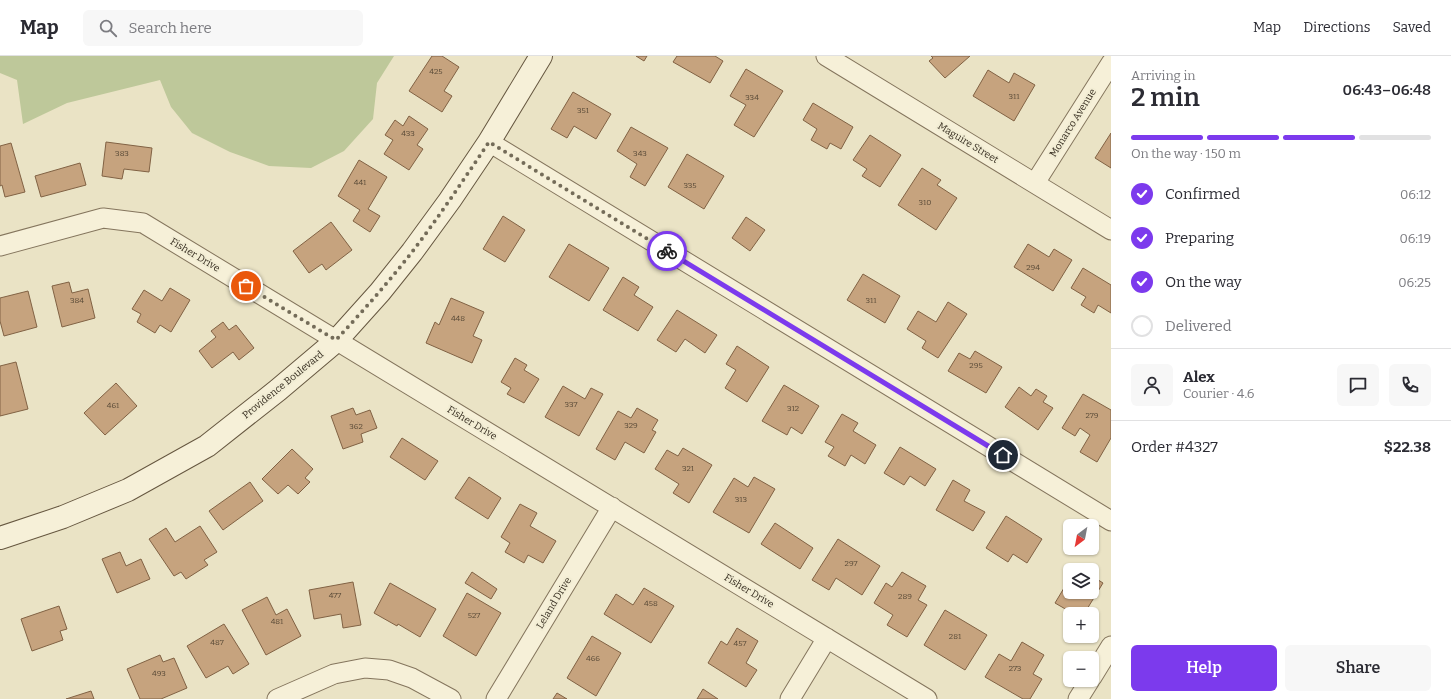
<!DOCTYPE html>
<html lang="en">
<head>
<meta charset="utf-8">
<style>
  :root { --surface:#fff; --page:#f7f7f7; --text:#2b2b33; --muted:#7c7c81; --line:#e1e1e2; --accent:#7c3aed }
  body { margin:0; font-family:Bitter,serif; background:var(--page); color:var(--text); height:100vh; display:flex; flex-direction:column; font-size:15px; white-space:nowrap }
  * { box-sizing:border-box; margin:0 }
  p { font-size:13px; color:var(--muted) }
  .icon { flex:none; width:22px; height:22px; fill:none; stroke:currentColor; stroke-width:2; stroke-linecap:round; stroke-linejoin:round }
  .map { position:relative; flex:1; overflow:hidden }
  .drawer { display:flex; flex-direction:column; background:var(--surface); width:340px }
  .drawer>* { flex:none }
  .needle { width:26px; rotate:212deg }
  .tools { position:absolute; left:1063px; top:463px; display:grid; gap:8px }
  .tools a { display:grid; place-items:center; width:36px; height:36px; border-radius:6px; background:var(--surface); box-shadow:0 1px 3px #0004; font-size:20px }
  .pin { position:absolute; display:grid; place-items:center; width:34px; height:34px; color:#fff; margin:-17px; border:2px solid #fff; border-radius:50%; box-shadow:0 1px 4px #0007 }
  .courier { position:absolute; display:grid; place-items:center; width:40px; height:40px; margin:-20px; border:3px solid #7c3aed; border-radius:50%; background:#fff; color:#222; box-shadow:0 1px 5px #0007 }
  .overview em { font-style:normal; font-weight:600 }
  .overview div { display:flex; flex-direction:column-reverse }
  .overview { display:flex; align-items:center; justify-content:space-between; height:68px; padding:0 20px }
  h1 { font-size:26px; font-weight:600; line-height:30px }
  .bar { display:grid; grid-template-columns:repeat(4,1fr); gap:6px 4px; align-content:center; height:48px; padding:0 20px }
  .bar i { height:5px; border-radius:3px; background:var(--line) }
  .bar .on { background:var(--accent) }
  .bar p { grid-column:span 4 }
  .line { display:flex; align-items:center; gap:10px; padding:0 20px; border-top:1px solid var(--line) }
  .line div { flex:1 }
  .round { display:grid; place-items:center; flex:none; width:42px; height:42px; border-radius:6px; background:var(--page) }
  ol { padding:0 20px; list-style:none }
  li { display:flex; align-items:center; gap:12px; height:44px }
  li p { margin-inline-start:auto }
  li .icon { padding:4px; border-radius:50%; background:var(--accent); color:#fff; stroke-width:4 }
  li:last-child { color:var(--muted) }
  li i { width:22px; height:22px; border:2px solid var(--line); border-radius:50% }
  .primary-button { display:flex; gap:8px; margin-top:auto; padding:8px 20px }
  .primary-button a { flex:1; height:46px; border-radius:6px; background:var(--accent); color:#fff; font-size:16px; font-weight:600; line-height:46px; text-align:center }
  .primary-button a+a { background:var(--page); color:var(--text) }
  header { display:flex; align-items:center; gap:24px; box-sizing:border-box; height:56px; padding:0 20px; background:var(--surface); border-bottom:1px solid var(--line) }
  header strong { font-size:19px }
  nav { display:flex; gap:22px; margin-inline-start:auto; font-size:14px }
  .search { width:280px; height:36px; background:var(--page); display:flex; align-items:center; gap:10px; box-sizing:border-box; padding:0 14px; border-radius:6px; color:var(--muted); font-size:15px }
  main { display:flex; flex:1; min-height:0 }
  .map>svg:first-child { display:block }
  .green { fill:#bec89a }
  .building { fill:#c6a37e; stroke:#816244 }
  .lines { fill:none; stroke-linecap:round; stroke-linejoin:round }
  .street-casing { stroke:#84755d; stroke-width:21 }
  .secondary-casing { stroke:#665740; stroke-width:24 }
  .street { stroke:#f6f0d8; stroke-width:19 }
  .secondary { stroke:#f6f0d8; stroke-width:22 }
  .done { stroke:#746c59; stroke-width:4; stroke-dasharray:0 7.2 }
  .route { stroke:#7c3aed; stroke-width:5 }
  .labels { text-anchor:middle; dominant-baseline:central; stroke-width:4; stroke-linejoin:round; paint-order:stroke }
  .number-label { font-size:8px; fill:#594a37 }
  .street-label { font-size:10px; fill:#352c1f; stroke:#f2edd4 }
</style>
</head>
<body>
<header>
<strong>Map</strong>
<div class="search"><svg class="icon" aria-label="search" viewBox="0 0 24 24"><circle cx="10" cy="10" r="6"/><path d="M15 15l6 6"/></svg>Search here</div>
<nav><a>Map</a><a>Directions</a><a>Saved</a></nav>
</header>
<main>
<div class="map">
<svg width="1111" height="643" viewBox="0 0 1111 643">
  <rect width="100%" height="100%" fill="#eae3c5"/>
  <!-- green -->
  <path class="green" d="M 0,0 L 394,0 L 377,27 L 373,63 L 344,95 L 311,112 L 269,110 L 230,96 L 192,77 L 171,51 L 160,24 L 67,47 L 23,68 L 17,24 L 0,17 Z"/>
  <!-- building -->
  <path class="building" d="M 432,0 L 442,0 L 459,11 L 444,35 L 452,40 L 442,56 L 409,35 Z
    M 636,0 L 647,0 L 644,5 Z
    M 677,0 L 715,0 L 723,5 L 710,27 L 673,6 Z
    M 931,0 L 970,0 L 945,22 L 929,5 L 933,2 Z
    M 746,13 L 783,35 L 754,81 L 734,69 L 746,49 L 730,40 Z
    M 988,14 L 1009,27 L 1014,17 L 1035,29 L 1014,65 L 973,40 Z
    M 573,36 L 611,58 L 596,83 L 574,70 L 567,82 L 551,73 Z
    M 813,47 L 853,71 L 841,93 L 830,87 L 827,93 L 811,84 L 817,73 L 803,64 Z
    M 409,60 L 428,73 L 417,89 L 423,93 L 409,114 L 384,98 L 393,84 L 385,79 L 395,64 L 403,70 Z
    M 631,71 L 668,92 L 645,130 L 630,121 L 637,108 L 617,95 Z
    M 1111,77 L 1111,112 L 1095,102 Z
    M 870,79 L 901,99 L 880,131 L 862,120 L 867,113 L 853,104 Z
    M 106,86 L 152,92 L 149,116 L 124,113 L 122,123 L 102,120 Z
    M 11,87 L 25,136 L 5,141 L 2,129 L 0,130 L 0,90 Z
    M 687,98 L 724,120 L 704,153 L 668,131 Z
    M 359,104 L 387,121 L 368,153 L 380,160 L 370,176 L 353,165 L 360,154 L 338,140 Z
    M 80,107 L 86,129 L 41,141 L 35,120 Z
    M 922,112 L 941,124 L 937,129 L 957,142 L 936,174 L 898,149 Z
    M 503,160 L 525,174 L 505,206 L 483,193 Z
    M 746,161 L 765,174 L 750,195 L 732,182 Z
    M 331,166 L 352,194 L 326,214 L 322,208 L 309,217 L 293,195 Z
    M 569,188 L 609,212 L 589,245 L 549,221 Z
    M 1028,188 L 1049,201 L 1054,193 L 1072,204 L 1053,235 L 1014,211 Z
    M 1083,212 L 1111,229 L 1111,257 L 1098,249 L 1094,257 L 1081,249 L 1086,241 L 1071,232 Z
    M 863,218 L 900,240 L 885,267 L 847,244 Z
    M 623,221 L 639,231 L 634,239 L 653,251 L 638,275 L 603,254 Z
    M 69,226 L 72,237 L 88,233 L 95,262 L 62,271 L 52,230 Z
    M 170,232 L 190,244 L 171,276 L 160,269 L 155,277 L 137,266 L 141,258 L 132,253 L 144,234 L 162,245 Z
    M 28,235 L 37,271 L 4,280 L 0,265 L 0,242 Z
    M 451,242 L 484,256 L 473,280 L 482,284 L 472,307 L 426,287 L 435,266 L 439,269 Z
    M 948,246 L 967,258 L 938,302 L 922,292 L 926,285 L 907,273 L 918,255 L 936,266 Z
    M 677,254 L 717,279 L 705,297 L 685,283 L 676,296 L 657,284 Z
    M 223,266 L 229,274 L 236,269 L 254,292 L 239,304 L 233,296 L 212,312 L 199,295 L 216,281 L 211,275 Z
    M 737,290 L 769,311 L 747,346 L 725,332 L 736,314 L 726,308 Z
    M 975,295 L 1002,311 L 986,337 L 948,315 L 959,297 L 970,303 Z
    M 515,302 L 527,309 L 524,314 L 539,323 L 524,347 L 507,338 L 511,332 L 501,326 Z
    M 16,306 L 28,353 L 0,360 L 0,310 Z
    M 116,327 L 137,350 L 105,379 L 84,357 Z
    M 784,329 L 819,350 L 802,378 L 791,371 L 787,379 L 762,365 Z
    M 563,330 L 585,343 L 591,332 L 603,338 L 579,380 L 545,361 Z
    M 1019,331 L 1031,340 L 1036,333 L 1047,340 L 1043,346 L 1053,352 L 1038,374 L 1005,351 Z
    M 1083,338 L 1111,354 L 1111,382 L 1097,406 L 1080,396 L 1090,379 L 1080,372 L 1075,380 L 1062,372 Z
    M 353,352 L 356,359 L 370,354 L 377,372 L 361,378 L 363,386 L 343,393 L 331,360 Z
    M 637,352 L 658,364 L 652,374 L 656,376 L 644,397 L 625,386 L 615,404 L 596,393 L 618,355 L 631,362 Z
    M 842,358 L 858,367 L 853,375 L 876,389 L 865,408 L 851,399 L 845,410 L 828,400 L 834,391 L 825,386 Z
    M 402,382 L 438,405 L 425,424 L 390,401 Z
    M 900,391 L 936,413 L 925,430 L 910,420 L 904,429 L 884,417 Z
    M 683,392 L 712,409 L 689,447 L 673,437 L 679,428 L 655,413 L 667,394 L 678,400 Z
    M 292,393 L 313,413 L 305,422 L 310,426 L 298,438 L 288,429 L 278,438 L 262,423 Z
    M 469,421 L 501,442 L 488,463 L 455,442 Z
    M 754,421 L 775,433 L 749,477 L 713,456 L 734,422 L 748,431 Z
    M 953,424 L 970,434 L 964,445 L 985,456 L 973,475 L 936,454 Z
    M 250,426 L 263,445 L 223,474 L 209,455 Z
    M 520,448 L 537,457 L 530,470 L 556,485 L 543,507 L 528,499 L 524,507 L 505,496 L 510,487 L 501,481 Z
    M 1006,460 L 1042,483 L 1027,507 L 1013,498 L 1008,506 L 986,492 Z
    M 775,467 L 813,492 L 800,513 L 761,488 Z
    M 200,470 L 217,496 L 204,504 L 208,509 L 186,523 L 181,516 L 174,520 L 149,483 L 166,472 L 175,486 Z
    M 838,483 L 880,510 L 862,539 L 836,522 L 829,534 L 812,524 Z
    M 120,496 L 126,510 L 141,503 L 150,523 L 117,537 L 102,503 Z
    M 472,516 L 497,533 L 491,543 L 465,527 Z
    M 902,516 L 926,530 L 918,544 L 927,549 L 907,581 L 887,569 L 893,559 L 874,547 L 886,527 L 892,531 Z
    M 1092,520 L 1103,527 L 1084,558 L 1074,558 L 1055,547 L 1064,532 L 1070,536 L 1092,536 Z
    M 353,526 L 361,569 L 343,572 L 341,558 L 314,563 L 309,534 Z
    M 390,527 L 436,553 L 420,581 L 398,568 L 397,570 L 374,557 Z
    M 644,532 L 674,550 L 651,587 L 604,558 L 616,538 L 633,549 Z
    M 467,537 L 501,557 L 476,600 L 443,580 Z
    M 267,541 L 276,559 L 287,553 L 301,580 L 266,599 L 242,554 Z
    M 59,550 L 67,573 L 60,575 L 63,584 L 32,595 L 21,563 Z
    M 945,554 L 987,579 L 965,614 L 924,589 Z
    M 224,568 L 249,608 L 233,618 L 228,610 L 206,622 L 187,590 Z
    M 737,572 L 758,585 L 746,607 L 757,614 L 746,631 L 708,607 L 721,585 L 727,589 Z
    M 592,580 L 621,597 L 596,640 L 567,622 Z
    M 1022,586 L 1044,599 L 1033,618 L 1042,623 L 1030,643 L 1023,643 L 985,621 L 999,598 L 1011,605 Z
    M 160,599 L 163,606 L 174,602 L 187,632 L 161,643 L 140,643 L 127,613 Z
    M 703,633 L 718,643 L 697,643 Z
    M 91,635 L 94,643 L 66,643 Z
    M 557,637 L 567,643 L 553,643 Z"/>
  <g class="lines">
    <defs>
      <path id="street" d="M 826,0 L 1111,174
        M 489,86 L 1111,465
        M 1035,127 L 1111,7
        M 0,190 L 103,162 L 143,167 L 927,643
        M 1092,621 L 1111,590
        M 277,643 L 334,618 L 365,612 L 389,614 L 412,622 L 451,643
        M 496,643 L 612,451
        M 790,643 L 827,582
        M 1078,643 L 1090,624"/>
      <path id="secondary" d="M 0,482 L 63,461 L 128,434 L 207,390 L 278,334 L 336,285 L 380,236 L 412,196 L 450,144 L 489,86 L 541,0"/>
    </defs>
    <!-- street casing -->
    <use href="#street" class="street-casing"/>
    <!-- secondary casing -->
    <use href="#secondary" class="secondary-casing"/>
    <!-- street -->
    <use href="#street" class="street"/>
    <!-- secondary -->
    <use href="#secondary" class="secondary"/>
  </g>
  <g class="lines">
    <!-- done -->
    <path class="done" d="M 246,230 L 336,284 C 362,256 388,227 412,196 C 439,161 464,123 489,86 L 667,195"/>
    <!-- route -->
    <path class="route" d="M 667,195 L 1003,399"/>
  </g>
  <g class="labels">
    <!-- number labels -->
    <g class="number-label">
      <text x="436" y="15">425</text>
      <text x="1014" y="40">311</text>
      <text x="752" y="41">334</text>
      <text x="583" y="54">351</text>
      <text x="408" y="77">433</text>
      <text x="122" y="97">383</text>
      <text x="640" y="97">343</text>
      <text x="360" y="126">441</text>
      <text x="690" y="129">335</text>
      <text x="925" y="146">310</text>
      <text x="1033" y="211">294</text>
      <text x="77" y="244">384</text>
      <text x="871" y="244">311</text>
      <text x="458" y="262">448</text>
      <text x="976" y="309">295</text>
      <text x="571" y="348">337</text>
      <text x="113" y="349">461</text>
      <text x="793" y="352">312</text>
      <text x="1092" y="359">279</text>
      <text x="631" y="369">329</text>
      <text x="356" y="370">362</text>
      <text x="688" y="412">321</text>
      <text x="741" y="443">313</text>
      <text x="851" y="507">297</text>
      <text x="335" y="539">477</text>
      <text x="905" y="540">289</text>
      <text x="651" y="547">458</text>
      <text x="474" y="559">527</text>
      <text x="277" y="565">481</text>
      <text x="955" y="580">281</text>
      <text x="217" y="586">487</text>
      <text x="740" y="587">457</text>
      <text x="593" y="602">466</text>
      <text x="1015" y="612">273</text>
      <text x="159" y="617">493</text>
    </g>
    <!-- street labels -->
    <g class="street-label">
      <text transform="translate(1073 67) rotate(-58)">Monarco Avenue</text>
      <text transform="translate(968 87) rotate(31)">Maguire Street</text>
      <text transform="translate(195 199) rotate(31)">Fisher Drive</text>
      <text transform="translate(283 329) rotate(-39)">Providence Boulevard</text>
      <text transform="translate(472 367) rotate(31)">Fisher Drive</text>
      <text transform="translate(749 535) rotate(31)">Fisher Drive</text>
      <text transform="translate(554 547) rotate(-59)">Leland Drive</text>
    </g>
  </g>
</svg>
<div class="tools">
<a><svg class="needle" viewBox="-14 -14 28 28"><path d="M0-13l5 13h-10z" fill="#e53935"/><path d="M0 13l5-13h-10z" fill="#7c7c81"/></svg></a>
<a><svg class="icon" aria-label="layers" viewBox="0 0 24 24"><path d="M12 4l9 5-9 5-9-5zM3 14l9 5 9-5"/></svg></a>
<a>+</a>
<a>−</a>
</div>
<div class="pin" style="left:246px;top:230px;background:#ea580c"><svg class="icon" aria-label="bag" viewBox="0 0 24 24"><path d="M5 8h14l-1 12H6zM9 8a3 3 0 0 1 6 0"/></svg></div>
<div class="pin" style="left:1003px;top:399px;background:#1f2937"><svg class="icon" aria-label="home" viewBox="0 0 24 24"><path d="M3 11l9-7 9 7M6 9v11h12V9"/></svg></div>
<div class="courier" style="left:667px;top:195px"><svg class="icon" aria-label="bike" viewBox="0 0 24 24"><circle cx="6" cy="16" r="4"/><circle cx="18" cy="16" r="4"/><path d="M6 16l4-8h5l3 8M10 8l3 8H6M13 5h3"/></svg></div>
</div>
<section class="drawer">
<div class="overview"><div><h1>2 min</h1><p>Arriving in</p></div><em>06:43–06:48</em></div>
<div class="bar"><i class="on"></i><i class="on"></i><i class="on"></i><i></i><p>On the way · 150 m</p></div>
<ol>
<li><svg class="icon" aria-label="check" viewBox="0 0 24 24"><path d="M5 12l5 5 9-10"/></svg>Confirmed<p>06:12</p></li>
<li><svg class="icon" aria-label="check" viewBox="0 0 24 24"><path d="M5 12l5 5 9-10"/></svg>Preparing<p>06:19</p></li>
<li><svg class="icon" aria-label="check" viewBox="0 0 24 24"><path d="M5 12l5 5 9-10"/></svg>On the way<p>06:25</p></li>
<li><i></i>Delivered</li>
</ol>
<div class="line" style="height:72px"><a class="round"><svg class="icon" aria-label="person" viewBox="0 0 24 24"><circle cx="12" cy="8" r="4"/><path d="M4 21q1-7 8-7t8 7"/></svg></a><div><b>Alex</b><p>Courier · 4.6</p></div><a class="round"><svg class="icon" aria-label="chat" viewBox="0 0 24 24"><path d="M4 5h16v11H9l-5 4z"/></svg></a><a class="round"><svg class="icon" aria-label="phone" viewBox="0 0 24 24"><path d="M5 4h4l2 5-3 2q2 4 5 5l2-3 5 2v4C11 20 4 13 5 4z"/></svg></a></div>
<div class="line" style="height:52px"><div>Order #4327</div><b>$22.38</b></div>
<div class="primary-button"><a>Help</a><a>Share</a></div>
</section>
</main>
</body>
</html>
